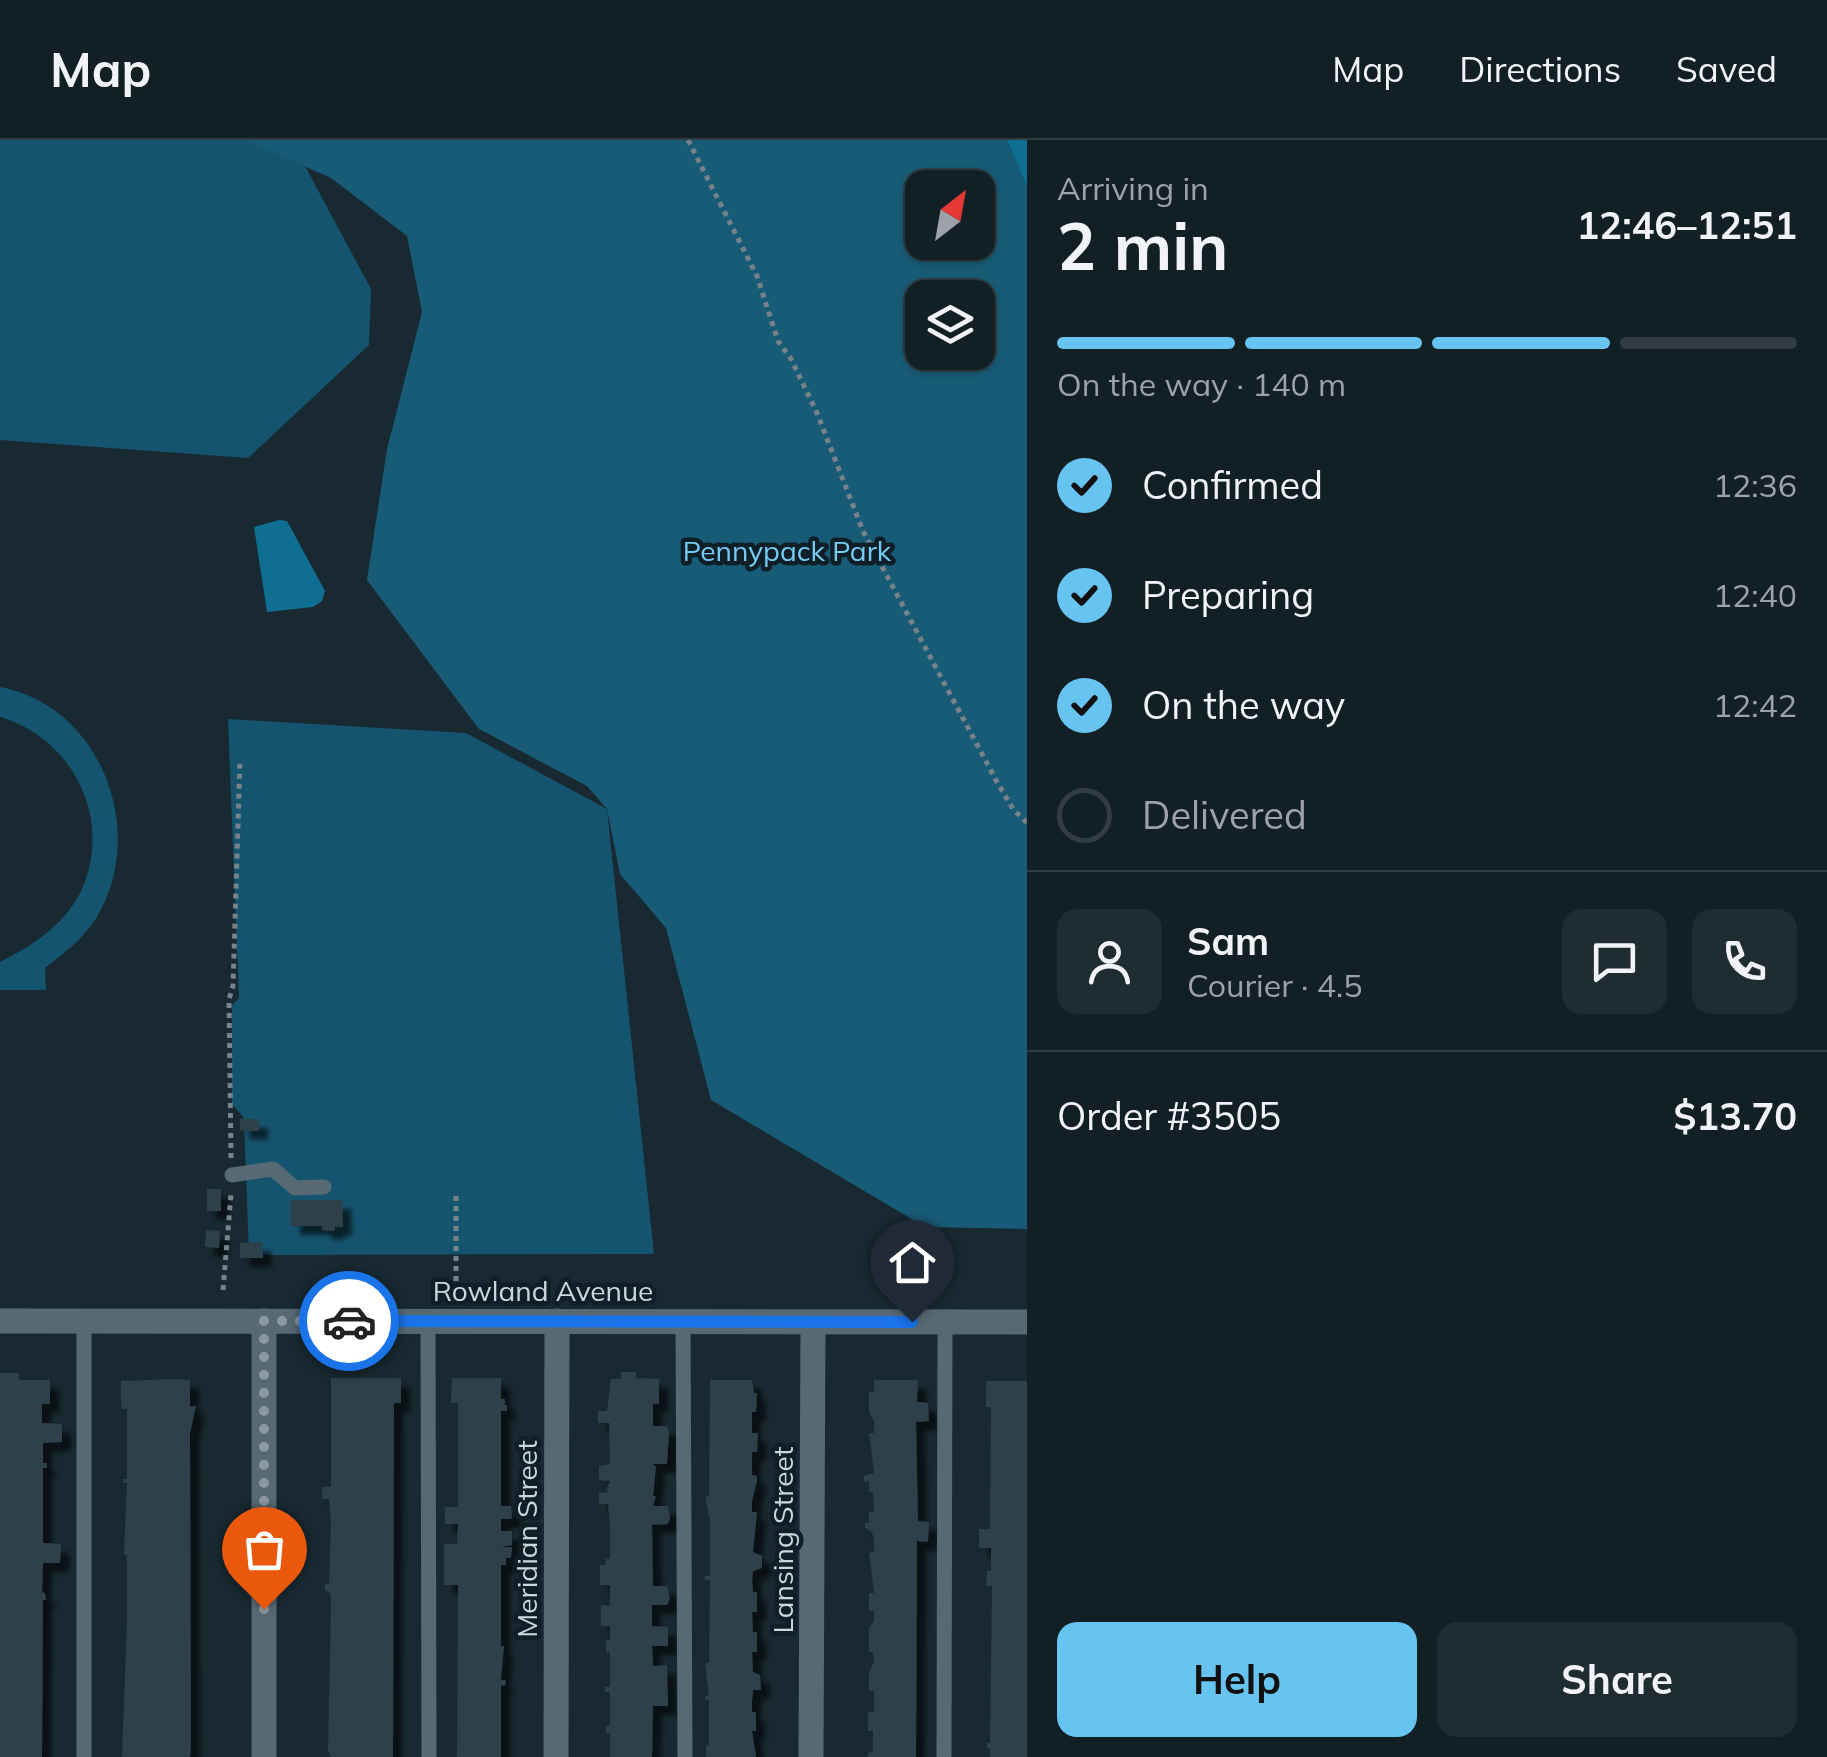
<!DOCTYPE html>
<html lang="en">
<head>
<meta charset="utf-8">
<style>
  :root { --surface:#121f25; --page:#1f2c32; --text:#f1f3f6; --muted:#9ca2a7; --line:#313d42; --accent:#67c4f0 }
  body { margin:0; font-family:Mulish,sans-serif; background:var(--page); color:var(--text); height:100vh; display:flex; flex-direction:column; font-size:38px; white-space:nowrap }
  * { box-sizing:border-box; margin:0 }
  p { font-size:32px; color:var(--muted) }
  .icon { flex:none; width:55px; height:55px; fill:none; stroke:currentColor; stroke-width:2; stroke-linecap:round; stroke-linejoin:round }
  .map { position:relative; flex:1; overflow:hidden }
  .side { display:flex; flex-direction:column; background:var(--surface); width:800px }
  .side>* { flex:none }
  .needle { width:65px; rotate:31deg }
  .controls { position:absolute; left:905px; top:30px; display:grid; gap:20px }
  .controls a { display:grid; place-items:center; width:90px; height:90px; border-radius:20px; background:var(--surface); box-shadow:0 2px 8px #0004,0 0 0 2px var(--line); font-size:50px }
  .pin { position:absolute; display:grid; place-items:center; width:85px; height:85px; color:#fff; margin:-102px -42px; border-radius:50% 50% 50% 0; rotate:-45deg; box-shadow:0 0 10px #0007 }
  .pin .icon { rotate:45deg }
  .courier { position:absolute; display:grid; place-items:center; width:100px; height:100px; margin:-50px; border:8px solid #1a73e8; border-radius:50%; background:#fff; color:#222; box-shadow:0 2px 12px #0007 }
  .overview em { font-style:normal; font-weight:700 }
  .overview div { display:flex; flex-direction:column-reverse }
  .overview { display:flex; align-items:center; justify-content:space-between; height:170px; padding:0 30px }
  h1 { font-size:65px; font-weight:700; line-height:75px }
  .bar { display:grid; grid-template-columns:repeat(4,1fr); gap:15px 10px; align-content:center; height:120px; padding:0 30px }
  .bar i { height:12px; border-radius:8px; background:var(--line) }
  .bar .on { background:var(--accent) }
  .bar p { grid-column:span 4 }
  .line { display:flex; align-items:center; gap:25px; padding:0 30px; border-top:2px solid var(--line) }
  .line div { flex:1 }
  .round { display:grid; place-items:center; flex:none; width:105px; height:105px; border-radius:20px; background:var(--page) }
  ol { padding:0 30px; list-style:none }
  li { display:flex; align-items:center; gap:30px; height:110px }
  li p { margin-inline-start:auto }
  li .icon { padding:10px; border-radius:50%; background:var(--accent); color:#111; stroke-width:4 }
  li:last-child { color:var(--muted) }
  li i { width:55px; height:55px; border:5px solid var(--line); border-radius:50% }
  .action { display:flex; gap:20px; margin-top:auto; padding:20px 30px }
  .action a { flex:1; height:115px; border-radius:20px; background:var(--accent); color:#111; font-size:40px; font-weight:700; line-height:115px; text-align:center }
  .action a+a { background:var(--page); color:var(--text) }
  header { display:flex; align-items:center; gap:60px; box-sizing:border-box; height:140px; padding:0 50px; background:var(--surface); border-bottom:2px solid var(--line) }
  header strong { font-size:48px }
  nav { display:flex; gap:55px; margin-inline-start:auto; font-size:35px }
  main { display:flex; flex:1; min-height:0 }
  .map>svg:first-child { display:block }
  .green { fill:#15546e }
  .forest { fill:#185b76; fill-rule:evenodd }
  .water { fill:#0e6f93 }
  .building { fill:#2e4049; filter:url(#shadow) }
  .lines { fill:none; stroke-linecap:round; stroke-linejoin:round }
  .path { stroke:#76838a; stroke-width:5; stroke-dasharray:5 5; stroke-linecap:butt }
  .lane { stroke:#576a74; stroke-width:15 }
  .street { stroke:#576a74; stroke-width:25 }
  .secondary { stroke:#576a74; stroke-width:25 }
  .done { stroke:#8d99a0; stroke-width:10; stroke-dasharray:0 18 }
  .route { stroke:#1a73e8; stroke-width:12 }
  .labels { text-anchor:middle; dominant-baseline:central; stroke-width:9; stroke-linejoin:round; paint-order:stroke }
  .park-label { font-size:28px; fill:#74cbf4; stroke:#0e1f27 }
  .street-label { font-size:28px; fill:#ccd6dc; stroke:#0e1f27 }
</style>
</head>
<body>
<header>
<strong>Map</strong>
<nav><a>Map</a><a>Directions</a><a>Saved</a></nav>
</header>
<main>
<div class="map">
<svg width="1027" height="1617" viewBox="0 0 1027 1617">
  <defs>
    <filter id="shadow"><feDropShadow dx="9" dy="9" stdDeviation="2.5" flood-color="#0009"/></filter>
  </defs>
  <rect width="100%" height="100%" fill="#182931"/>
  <!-- green -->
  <path class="green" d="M 0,0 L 291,0 L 371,149 L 369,205 L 248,318 L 0,300 Z
    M 0,547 C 103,566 149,695 95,780 C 82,800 63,814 45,828 L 46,850 L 0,850 L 0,822 C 33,805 64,786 81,751 C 114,680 73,598 0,577 Z
    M 228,579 L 466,593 L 607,669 L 654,1114 L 249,1115 L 244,978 L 232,964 L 232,865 L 239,858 Z"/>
  <!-- forest -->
  <path class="forest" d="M 245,0 L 1007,0 L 1027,48 L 1027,1089 L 925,1087 L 711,960 L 666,788 L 620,734 L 607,669 L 587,646 L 479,589 L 367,440 L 387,309 L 422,172 L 407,96 L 331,38 ZM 922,48 L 978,48 L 978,102 L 922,102 ZM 922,158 L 978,158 L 978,212 L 922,212 Z"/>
  <!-- water -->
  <path class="water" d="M 1007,0 L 1027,0 L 1027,48 Z
    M 279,380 L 287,381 L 325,451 L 322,461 L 313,467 L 267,472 L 254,387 Z"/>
  <!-- building -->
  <path class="building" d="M 240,979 L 259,979 L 259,991 L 240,990 Z
    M 207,1049 L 221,1049 L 221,1071 L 207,1071 Z
    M 291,1060 L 342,1060 L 343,1087 L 335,1087 L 335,1091 L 322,1090 L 322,1086 L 291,1086 Z
    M 206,1090 L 220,1091 L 219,1108 L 205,1107 Z
    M 262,1102 L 263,1118 L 240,1118 L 240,1103 Z
    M 621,1232 L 636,1232 L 636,1238 L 659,1239 L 659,1264 L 653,1264 L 653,1286 L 667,1286 L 669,1292 L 667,1324 L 653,1324 L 656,1327 L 653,1356 L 656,1356 L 653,1366 L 668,1366 L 670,1378 L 668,1384 L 652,1385 L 653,1446 L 667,1446 L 670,1458 L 667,1465 L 652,1465 L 652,1486 L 668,1487 L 668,1506 L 652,1506 L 653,1526 L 667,1525 L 668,1566 L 653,1566 L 652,1617 L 610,1617 L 610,1593 L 606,1593 L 606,1586 L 610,1585 L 610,1552 L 605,1552 L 605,1547 L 610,1547 L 610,1512 L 606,1512 L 606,1500 L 610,1500 L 610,1486 L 601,1486 L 601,1465 L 610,1466 L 610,1445 L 600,1445 L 600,1425 L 606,1425 L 605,1418 L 610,1419 L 610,1385 L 608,1364 L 599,1364 L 599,1353 L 610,1352 L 606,1350 L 610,1341 L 599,1340 L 599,1326 L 610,1324 L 609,1283 L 598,1283 L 598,1271 L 607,1271 L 611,1239 L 621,1239 Z
    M 0,1233 L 19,1233 L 19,1240 L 50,1240 L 50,1264 L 42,1264 L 42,1283 L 62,1284 L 62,1302 L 43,1303 L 43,1323 L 47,1323 L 47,1328 L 43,1328 L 43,1403 L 60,1404 L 61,1408 L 60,1423 L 43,1423 L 42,1452 L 45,1453 L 46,1460 L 43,1460 L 42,1617 L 0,1617 Z
    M 331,1238 L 401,1238 L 401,1263 L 394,1263 L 393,1617 L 331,1617 L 328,1611 L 331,1463 L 330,1453 L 325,1450 L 325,1443 L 329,1444 L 331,1384 L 329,1359 L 322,1359 L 322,1347 L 331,1347 Z
    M 452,1238 L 501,1238 L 501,1259 L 505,1259 L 505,1264 L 501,1265 L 507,1265 L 507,1271 L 501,1271 L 501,1366 L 511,1366 L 512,1379 L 501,1379 L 501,1391 L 512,1391 L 512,1405 L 500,1407 L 512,1407 L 511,1418 L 506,1418 L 506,1425 L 501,1425 L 501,1506 L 504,1506 L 501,1540 L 506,1540 L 505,1546 L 501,1545 L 501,1617 L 457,1617 L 458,1445 L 444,1445 L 444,1404 L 457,1404 L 458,1384 L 445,1384 L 445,1367 L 458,1367 L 458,1263 L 451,1263 Z
    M 174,1239 L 190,1240 L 190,1266 L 196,1266 L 190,1293 L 191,1605 L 190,1617 L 122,1617 L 127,1481 L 127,1415 L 124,1415 L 127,1343 L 123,1343 L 123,1339 L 127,1339 L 127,1269 L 122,1269 L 121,1263 L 121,1241 Z
    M 710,1240 L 752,1240 L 754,1253 L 757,1253 L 756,1272 L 752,1272 L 752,1293 L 758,1293 L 757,1312 L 752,1312 L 752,1335 L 757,1336 L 757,1341 L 752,1361 L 752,1372 L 757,1372 L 753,1412 L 762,1416 L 762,1428 L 753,1431 L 752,1441 L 753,1452 L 757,1452 L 757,1472 L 752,1472 L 753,1492 L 757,1492 L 757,1512 L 752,1512 L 753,1532 L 760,1535 L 761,1550 L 753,1550 L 752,1561 L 752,1572 L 756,1572 L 756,1591 L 752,1591 L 756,1617 L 706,1617 L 706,1606 L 709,1606 L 709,1560 L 705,1560 L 705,1556 L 709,1555 L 705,1523 L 709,1523 L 710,1440 L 705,1440 L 705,1436 L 710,1436 L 710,1380 L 706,1361 L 706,1356 L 709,1356 Z
    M 874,1240 L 918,1240 L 917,1262 L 928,1263 L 929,1281 L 916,1282 L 918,1381 L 929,1382 L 928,1402 L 917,1401 L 916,1617 L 868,1617 L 868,1613 L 873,1612 L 873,1591 L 868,1591 L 868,1572 L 874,1572 L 874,1551 L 869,1551 L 869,1533 L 874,1522 L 873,1512 L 869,1512 L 869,1488 L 874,1481 L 874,1471 L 869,1471 L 869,1453 L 874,1453 L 869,1413 L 874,1412 L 874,1401 L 872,1392 L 865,1388 L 865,1383 L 869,1383 L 869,1372 L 874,1372 L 873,1353 L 869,1352 L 869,1341 L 864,1342 L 864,1336 L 874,1333 L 869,1293 L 874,1293 L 874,1281 L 869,1272 L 869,1252 L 874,1252 Z
    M 986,1241 L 1027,1241 L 1027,1617 L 990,1617 L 990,1608 L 987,1608 L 987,1603 L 990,1603 L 992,1446 L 986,1446 L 987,1431 L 991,1431 L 991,1408 L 979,1408 L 979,1389 L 990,1389 L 991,1267 L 986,1267 Z"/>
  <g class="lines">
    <!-- path -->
    <path class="path" d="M 688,0 L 757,136 L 778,201 L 791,219 L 817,273 L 863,391 L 997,642 L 1013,669 L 1027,683
      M 231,1018 L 229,859 L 233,846 L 240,619
      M 223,1150 L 231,1054
      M 456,1151 L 456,1051"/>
    <!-- lane -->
    <path class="lane" d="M 232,1035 L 273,1029 L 295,1048 L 324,1047
      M 683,1180 L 685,1617
      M 84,1181 L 84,1617
      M 428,1181 L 429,1617
      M 944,1617 L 945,1182"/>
    <!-- street -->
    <path class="street" d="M 264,1617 L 264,1181
      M 556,1617 L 557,1181
      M 811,1617 L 813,1183"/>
    <!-- secondary -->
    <path class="secondary" d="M 0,1181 L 1027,1182"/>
  </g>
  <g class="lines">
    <!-- done -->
    <path class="done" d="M 264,1469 L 264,1181 L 349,1181"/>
    <!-- route -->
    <path class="route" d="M 349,1181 L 912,1182"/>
  </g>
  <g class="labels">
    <!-- park labels -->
    <g class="park-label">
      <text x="787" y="410">Pennypack Park</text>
    </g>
    <!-- street labels -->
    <g class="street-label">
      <text x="543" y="1150">Rowland Avenue</text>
      <text transform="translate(526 1399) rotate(-90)">Meridian Street</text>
      <text transform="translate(782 1400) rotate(-90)">Lansing Street</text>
    </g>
  </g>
</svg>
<div class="controls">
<a><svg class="needle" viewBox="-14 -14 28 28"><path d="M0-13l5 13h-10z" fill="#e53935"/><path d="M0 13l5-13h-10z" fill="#9ca2a7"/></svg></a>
<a><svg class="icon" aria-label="layers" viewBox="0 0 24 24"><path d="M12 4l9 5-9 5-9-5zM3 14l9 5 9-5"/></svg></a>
</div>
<div class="pin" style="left:264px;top:1469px;background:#ea580c"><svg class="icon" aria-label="bag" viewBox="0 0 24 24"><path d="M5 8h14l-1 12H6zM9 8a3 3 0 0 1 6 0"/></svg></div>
<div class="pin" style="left:912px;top:1182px;background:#1f2937"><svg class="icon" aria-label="home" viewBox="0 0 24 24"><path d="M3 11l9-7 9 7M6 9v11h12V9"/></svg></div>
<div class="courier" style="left:349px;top:1181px"><svg class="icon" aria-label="car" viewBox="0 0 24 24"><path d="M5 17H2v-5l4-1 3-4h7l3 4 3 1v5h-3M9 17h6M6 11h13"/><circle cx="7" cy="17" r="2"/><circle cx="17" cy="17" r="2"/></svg></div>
</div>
<section class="side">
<div class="overview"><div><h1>2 min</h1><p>Arriving in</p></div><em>12:46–12:51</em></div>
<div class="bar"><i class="on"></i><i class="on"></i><i class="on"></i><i></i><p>On the way · 140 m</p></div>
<ol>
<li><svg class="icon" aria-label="check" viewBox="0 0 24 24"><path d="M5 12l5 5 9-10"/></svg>Confirmed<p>12:36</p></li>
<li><svg class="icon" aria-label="check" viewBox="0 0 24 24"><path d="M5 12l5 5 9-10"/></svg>Preparing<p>12:40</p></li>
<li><svg class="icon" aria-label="check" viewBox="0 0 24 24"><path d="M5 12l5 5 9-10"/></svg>On the way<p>12:42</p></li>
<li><i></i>Delivered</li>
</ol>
<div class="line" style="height:180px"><a class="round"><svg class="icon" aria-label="person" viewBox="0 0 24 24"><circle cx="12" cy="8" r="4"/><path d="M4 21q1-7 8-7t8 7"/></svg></a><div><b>Sam</b><p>Courier · 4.5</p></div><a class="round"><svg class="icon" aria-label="chat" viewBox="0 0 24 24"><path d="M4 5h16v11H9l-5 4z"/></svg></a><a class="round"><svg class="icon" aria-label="phone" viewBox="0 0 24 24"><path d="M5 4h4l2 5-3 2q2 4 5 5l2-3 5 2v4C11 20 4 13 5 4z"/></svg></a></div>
<div class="line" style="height:130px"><div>Order #3505</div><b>$13.70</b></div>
<div class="action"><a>Help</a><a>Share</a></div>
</section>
</main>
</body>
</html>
